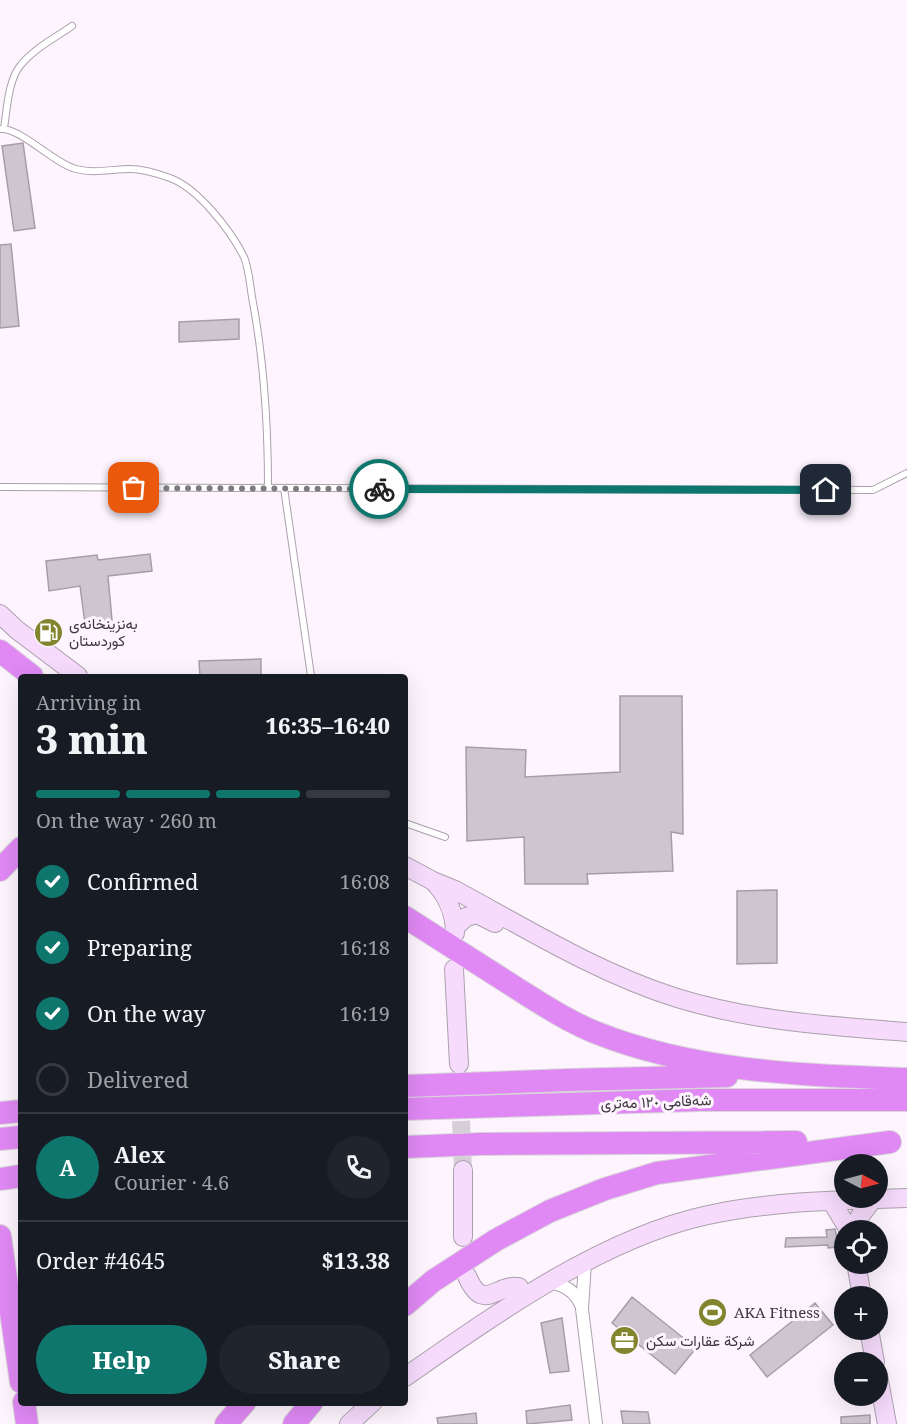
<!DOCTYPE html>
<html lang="en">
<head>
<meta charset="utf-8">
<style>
  :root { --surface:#171b24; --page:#20242c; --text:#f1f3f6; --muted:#9ea1a6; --line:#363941; --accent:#0f766e }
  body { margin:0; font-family:"Noto Serif",Vazirmatn,serif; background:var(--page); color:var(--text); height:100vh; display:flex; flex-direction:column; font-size:22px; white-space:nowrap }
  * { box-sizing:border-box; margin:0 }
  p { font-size:20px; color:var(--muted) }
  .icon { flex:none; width:33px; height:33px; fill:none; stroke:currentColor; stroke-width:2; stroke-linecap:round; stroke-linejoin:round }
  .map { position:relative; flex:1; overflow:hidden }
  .sheet { position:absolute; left:18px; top:674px; width:390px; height:732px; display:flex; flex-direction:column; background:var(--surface); border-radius:6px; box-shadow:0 6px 24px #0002 }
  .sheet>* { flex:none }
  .needle { width:39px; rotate:96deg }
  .fabs { position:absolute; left:834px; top:1154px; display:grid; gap:12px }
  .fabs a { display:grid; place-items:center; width:54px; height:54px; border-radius:50%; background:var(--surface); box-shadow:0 6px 24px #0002; font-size:30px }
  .pin { position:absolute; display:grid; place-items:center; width:51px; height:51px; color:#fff; margin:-26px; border-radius:12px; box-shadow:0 3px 9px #0006 }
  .courier { position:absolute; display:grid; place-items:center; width:60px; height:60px; margin:-30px; border:4px solid #0f766e; border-radius:50%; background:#fff; color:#222; box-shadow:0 2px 8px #0007 }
  .headline em { font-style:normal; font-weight:800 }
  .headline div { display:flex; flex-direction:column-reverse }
  .headline { display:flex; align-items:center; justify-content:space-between; height:102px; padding:0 18px }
  h1 { font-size:39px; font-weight:800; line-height:45px }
  .bar { display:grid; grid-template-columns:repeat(4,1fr); gap:9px 6px; align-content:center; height:72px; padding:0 18px }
  .bar i { height:8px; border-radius:4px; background:var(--line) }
  .bar .selected { background:var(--accent) }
  .bar p { grid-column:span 4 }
  .line { display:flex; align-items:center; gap:15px; padding:0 18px; border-top:2px solid var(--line) }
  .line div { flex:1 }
  .round { display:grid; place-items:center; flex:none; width:63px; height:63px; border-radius:32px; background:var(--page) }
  ol { padding:0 18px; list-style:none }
  li { display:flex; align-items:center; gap:18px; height:66px }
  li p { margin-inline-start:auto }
  li .icon { padding:6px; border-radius:50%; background:var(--accent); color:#fff; stroke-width:4 }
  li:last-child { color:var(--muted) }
  li i { width:33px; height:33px; border:3px solid var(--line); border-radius:50% }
  .primary-button { display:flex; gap:12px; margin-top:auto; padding:12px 18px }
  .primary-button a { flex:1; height:69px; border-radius:36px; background:var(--accent); color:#fff; font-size:24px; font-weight:800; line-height:69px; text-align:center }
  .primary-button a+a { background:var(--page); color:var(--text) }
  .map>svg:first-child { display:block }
  .building { fill:#cfc5d1; stroke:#a79da9; stroke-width:1.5 }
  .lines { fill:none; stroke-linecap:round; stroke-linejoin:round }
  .secondary-tunnel { stroke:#d6ced7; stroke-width:18; stroke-dasharray:18 9; stroke-linecap:butt }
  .lane-casing { stroke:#aba1ad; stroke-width:8 }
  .street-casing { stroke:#aba1ad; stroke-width:14 }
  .secondary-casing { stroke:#aba1ad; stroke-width:20 }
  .highway-casing { stroke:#d8d7d8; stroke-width:24 }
  .lane { stroke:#fff; stroke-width:6 }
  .street { stroke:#fff; stroke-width:12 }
  .secondary { stroke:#f6dbfc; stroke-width:18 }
  .highway { stroke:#e088f4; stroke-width:22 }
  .done { stroke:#7f7980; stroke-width:6; stroke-dasharray:0 10.8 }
  .route { stroke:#0f766e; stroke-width:8 }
  .labels { text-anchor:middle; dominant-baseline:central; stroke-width:6; stroke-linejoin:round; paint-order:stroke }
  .poi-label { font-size:15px; fill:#3b373c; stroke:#fdf4fe; text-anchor:start }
  .street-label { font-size:15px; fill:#3b373c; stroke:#fdf4fe }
</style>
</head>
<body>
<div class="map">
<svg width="907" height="1424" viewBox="0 0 907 1424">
  <rect width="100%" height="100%" fill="#fdf4fe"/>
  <!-- building -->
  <path class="building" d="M 23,143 L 35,228 L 14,231 L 2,146 Z
    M 11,244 L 19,326 L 0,328 L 0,245 Z
    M 239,319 L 239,339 L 179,342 L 179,322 Z
    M 150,554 L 152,571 L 108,576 L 112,620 L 85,624 L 80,586 L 49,591 L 46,561 L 97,555 L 98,560 Z
    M 261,659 L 261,676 L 200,676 L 199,661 Z
    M 620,696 L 682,696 L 683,834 L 671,832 L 673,871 L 587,874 L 588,884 L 525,884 L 524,837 L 467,841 L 466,747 L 526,750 L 525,777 L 620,772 Z
    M 777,890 L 777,963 L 737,964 L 737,891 Z
    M 835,1229 L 839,1247 L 828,1248 L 828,1245 L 785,1247 L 786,1238 L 827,1237 L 826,1230 Z
    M 632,1297 L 696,1348 L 675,1374 L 612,1323 Z
    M 815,1303 L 833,1325 L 767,1377 L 750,1355 Z
    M 562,1318 L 569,1371 L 550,1373 L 541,1323 Z
    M 570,1405 L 572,1420 L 527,1424 L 526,1411 Z
    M 621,1411 L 648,1412 L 650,1424 L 623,1424 Z
    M 476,1413 L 477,1424 L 438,1424 L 437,1418 Z
    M 870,1415 L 870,1424 L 841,1424 L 841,1417 Z"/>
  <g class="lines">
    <!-- secondary-tunnel -->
    <path class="secondary-tunnel" d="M 460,1094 L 463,1170"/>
    <defs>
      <path id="lane" d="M 4,128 C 7,110 8,81 20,66 C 33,49 55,38 72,26
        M 0,129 C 20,127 53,163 76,169 C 94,174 112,169 130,169 C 142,169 159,174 170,178 C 198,188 231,231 244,257 C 249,269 250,285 252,297 C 264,360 268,424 268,488
        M 0,487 L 873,490 L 907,473
        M 284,488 L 311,676
        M 405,823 L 445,837"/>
      <path id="street" d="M 585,1263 L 582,1309 L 596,1424
        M 548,1282 C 564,1284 575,1291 581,1305"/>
      <path id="secondary" d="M 0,614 L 17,630 L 78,676
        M 405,866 L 433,881 L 455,890 C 527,929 598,973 677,998 C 752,1021 829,1026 907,1032
        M 433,881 C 447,895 455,914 455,933
        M 455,927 L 466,917 L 477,914 L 495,923
        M 454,969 L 459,1064
        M 463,1170 L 463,1237
        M 832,1202 L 849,1230
        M 853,1230 L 860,1216 L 873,1199
        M 856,1263 L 862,1296
        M 467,1276 C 483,1314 497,1283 519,1287
        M 869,1329 L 875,1362
        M 878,1375 L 887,1424
        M 405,1377 C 493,1316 601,1238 708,1215 C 772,1201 841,1200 907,1198
        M 349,1424 L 373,1402"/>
      <path id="highway" d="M 0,651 L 32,676
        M 0,870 L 21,848
        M 405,917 C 441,940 477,963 513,986 C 540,1003 567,1021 597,1033 C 695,1072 803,1075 907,1079
        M 405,1086 L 568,1080 L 727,1076
        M 405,1109 L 700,1100 L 907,1100
        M 0,1113 L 21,1111
        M 0,1139 L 21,1137
        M 405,1147 L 480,1144 L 796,1142
        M 0,1179 L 21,1176
        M 0,1236 L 21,1382
        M 405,1305 L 433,1281 L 496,1240 L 550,1211 L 605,1189 L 657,1173 L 890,1142
        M 24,1402 L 27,1424
        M 226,1424 L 245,1402
        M 294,1424 L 312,1402"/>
    </defs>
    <!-- lane casing -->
    <use href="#lane" class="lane-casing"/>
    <!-- street casing -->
    <use href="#street" class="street-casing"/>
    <!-- secondary casing -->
    <use href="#secondary" class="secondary-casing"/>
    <!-- highway casing -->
    <use href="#highway" class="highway-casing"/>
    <!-- lane -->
    <use href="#lane" class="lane"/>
    <!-- street -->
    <use href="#street" class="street"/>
    <!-- secondary -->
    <use href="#secondary" class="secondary"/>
    <!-- highway -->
    <use href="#highway" class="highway"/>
  </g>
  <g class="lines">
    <!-- done -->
    <path class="done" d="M 134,488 L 379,489"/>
    <!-- route -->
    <path class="route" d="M 379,489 L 826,490"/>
  </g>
  <!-- icons -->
  <defs>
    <symbol id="fuel-disc" viewBox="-11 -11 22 22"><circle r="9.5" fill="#83842e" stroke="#fdf4fe"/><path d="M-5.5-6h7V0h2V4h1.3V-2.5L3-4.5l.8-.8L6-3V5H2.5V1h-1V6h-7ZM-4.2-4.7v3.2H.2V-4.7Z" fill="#fff"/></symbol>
    <symbol id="stadium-disc" viewBox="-11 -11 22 22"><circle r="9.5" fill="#83842e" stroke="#fdf4fe"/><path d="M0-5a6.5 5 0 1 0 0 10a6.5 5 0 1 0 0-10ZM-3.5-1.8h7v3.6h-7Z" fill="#fff"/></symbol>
    <symbol id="office-disc" viewBox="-11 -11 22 22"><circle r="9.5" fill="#83842e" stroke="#fdf4fe"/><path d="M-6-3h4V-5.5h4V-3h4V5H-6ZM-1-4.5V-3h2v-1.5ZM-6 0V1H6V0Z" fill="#fff"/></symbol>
  </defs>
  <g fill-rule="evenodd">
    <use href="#fuel-disc" x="32" y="616" width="33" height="33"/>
    <use href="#stadium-disc" x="696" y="1296" width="33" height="33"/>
    <use href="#office-disc" x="608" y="1324" width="33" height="33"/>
  </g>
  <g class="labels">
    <!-- poi labels -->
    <g class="poi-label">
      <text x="69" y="623">بەنزینخانەی<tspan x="69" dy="17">کوردستان</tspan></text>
      <text x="734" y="1312">AKA Fitness</text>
      <text x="646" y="1340">شركة عقارات سكن</text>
    </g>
    <!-- street labels -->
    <g class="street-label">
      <text transform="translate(656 1101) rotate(-2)">شەقامی ١٢٠ مەتری</text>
    </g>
  </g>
</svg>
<div class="fabs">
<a><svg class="needle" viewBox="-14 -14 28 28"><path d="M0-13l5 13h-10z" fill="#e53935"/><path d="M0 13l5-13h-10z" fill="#9ea1a6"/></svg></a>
<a><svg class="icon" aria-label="locate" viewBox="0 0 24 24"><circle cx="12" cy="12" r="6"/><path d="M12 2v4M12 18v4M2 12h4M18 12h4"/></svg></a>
<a>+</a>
<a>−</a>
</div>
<div class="pin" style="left:134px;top:488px;background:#ea580c"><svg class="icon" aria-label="bag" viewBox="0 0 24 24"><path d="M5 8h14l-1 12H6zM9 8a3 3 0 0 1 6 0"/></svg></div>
<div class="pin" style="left:826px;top:490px;background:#1f2937"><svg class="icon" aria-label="home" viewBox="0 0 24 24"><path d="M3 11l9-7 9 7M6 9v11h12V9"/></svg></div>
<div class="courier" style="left:379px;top:489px"><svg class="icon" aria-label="bike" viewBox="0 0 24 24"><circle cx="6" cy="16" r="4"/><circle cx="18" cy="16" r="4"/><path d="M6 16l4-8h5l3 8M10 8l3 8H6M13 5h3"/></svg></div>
<section class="sheet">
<div class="headline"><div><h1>3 min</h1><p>Arriving in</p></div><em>16:35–16:40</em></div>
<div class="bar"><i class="selected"></i><i class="selected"></i><i class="selected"></i><i></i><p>On the way · 260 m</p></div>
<ol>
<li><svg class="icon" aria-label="check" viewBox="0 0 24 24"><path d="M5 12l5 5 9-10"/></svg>Confirmed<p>16:08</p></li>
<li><svg class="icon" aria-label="check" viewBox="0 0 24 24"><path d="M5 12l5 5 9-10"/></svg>Preparing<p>16:18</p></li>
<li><svg class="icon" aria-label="check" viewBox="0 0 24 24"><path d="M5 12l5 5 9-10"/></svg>On the way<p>16:19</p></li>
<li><i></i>Delivered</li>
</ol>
<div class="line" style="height:108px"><b class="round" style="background:var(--accent);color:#fff">A</b><div><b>Alex</b><p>Courier · 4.6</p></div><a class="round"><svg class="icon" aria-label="phone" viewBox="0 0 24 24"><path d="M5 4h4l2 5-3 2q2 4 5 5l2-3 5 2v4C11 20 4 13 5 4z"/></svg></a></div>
<div class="line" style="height:78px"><div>Order #4645</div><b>$13.38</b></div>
<div class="primary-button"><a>Help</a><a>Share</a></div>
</section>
</div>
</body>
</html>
